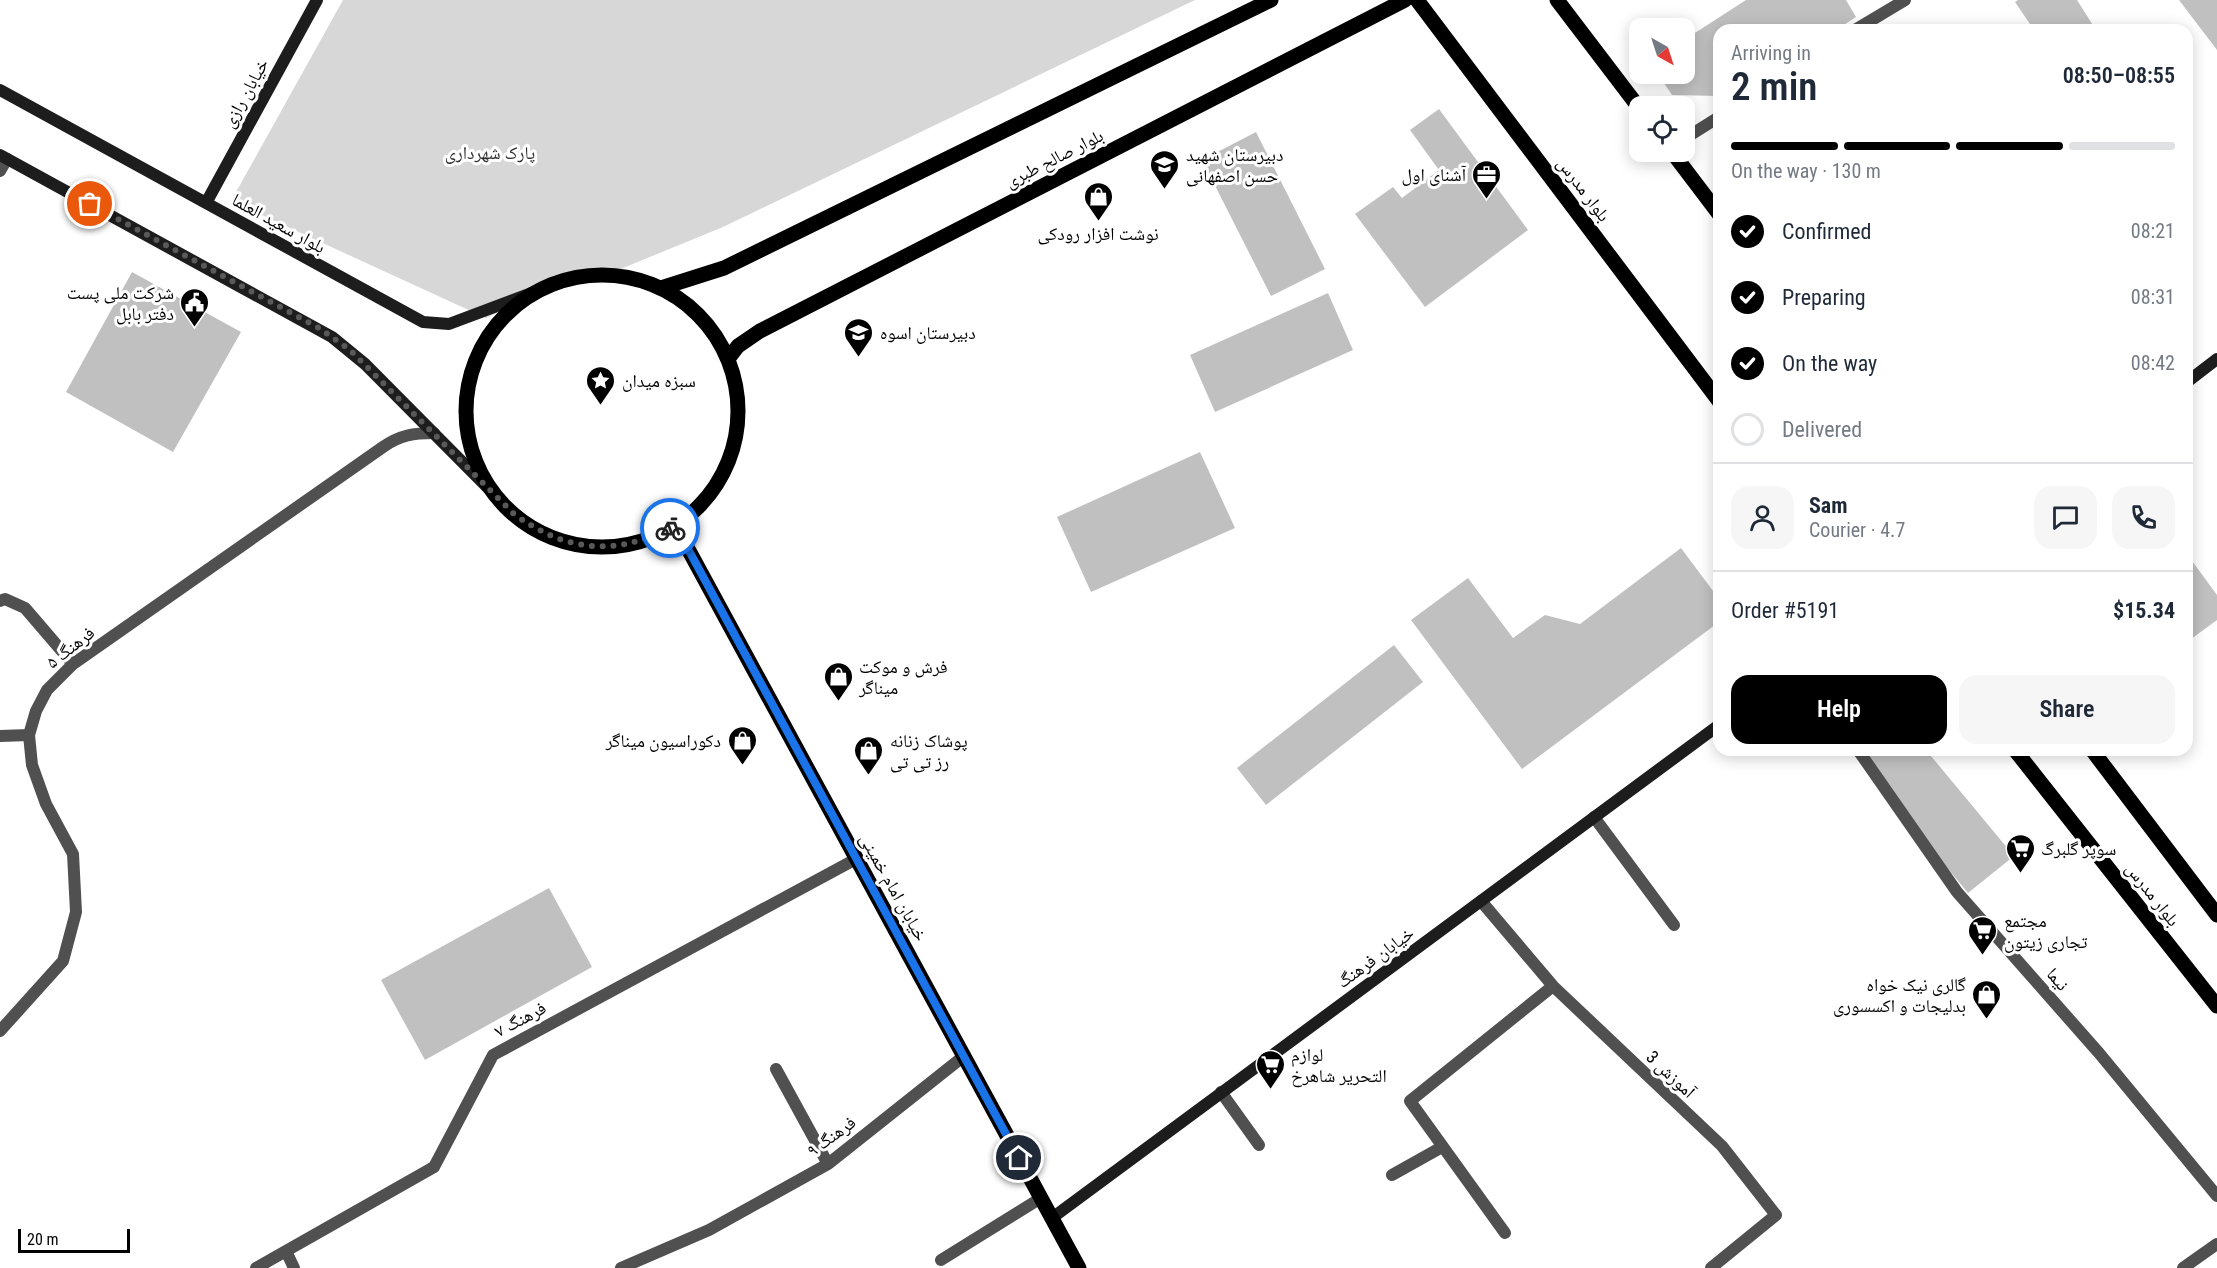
<!DOCTYPE html>
<html lang="en">
<head>
<meta charset="utf-8">
<style>
  :root { --surface:#fff; --page:#f6f6f7; --text:#1f2937; --muted:#747a83; --line:#e0e1e3; --accent:#000 }
  body { margin:0; font-family:"Roboto Condensed","Noto Naskh Arabic",sans-serif; background:var(--page); color:var(--text); height:100vh; display:flex; flex-direction:column; font-size:22px; white-space:nowrap }
  * { box-sizing:border-box; margin:0 }
  p { font-size:20px; color:var(--muted) }
  .icon { flex:none; width:33px; height:33px; fill:none; stroke:currentColor; stroke-width:2; stroke-linecap:round; stroke-linejoin:round }
  .map { position:relative; flex:1; overflow:hidden }
  .sheet { position:absolute; left:1713px; top:24px; width:480px; height:732px; display:flex; flex-direction:column; background:var(--surface); border-radius:18px; box-shadow:0 3px 15px #0003 }
  .sheet>* { flex:none }
  .needle { width:39px; rotate:141deg }
  .fabs { position:absolute; left:1629px; top:18px; display:grid; gap:12px }
  .fabs a { display:grid; place-items:center; width:66px; height:66px; border-radius:12px; background:var(--surface); box-shadow:0 3px 15px #0003; font-size:30px }
  .scale { position:absolute; left:18px; bottom:15px; width:112px; box-sizing:border-box; padding-left:6px; border:3px solid #000; border-top:0; font-size:16px; line-height:21px; white-space:nowrap; color:#000; -webkit-text-stroke:4px #fff; paint-order:stroke }
  .pin { position:absolute; display:grid; place-items:center; width:51px; height:51px; color:#fff; margin:-26px; border:3px solid #fff; border-radius:50%; box-shadow:0 2px 6px #0007 }
  .courier { position:absolute; display:grid; place-items:center; width:60px; height:60px; margin:-30px; border:4px solid #1a73e8; border-radius:50%; background:#fff; color:#222; box-shadow:0 2px 8px #0007 }
  .head em { font-style:normal; font-weight:600 }
  .head div { display:flex; flex-direction:column-reverse }
  .head { display:flex; align-items:center; justify-content:space-between; height:102px; padding:0 18px }
  h1 { font-size:39px; font-weight:600; line-height:45px }
  .bar { display:grid; grid-template-columns:repeat(4,1fr); gap:9px 6px; align-content:center; height:72px; padding:0 18px }
  .bar i { height:8px; border-radius:4px; background:var(--line) }
  .bar .active { background:var(--accent) }
  .bar p { grid-column:span 4 }
  .line { display:flex; align-items:center; gap:15px; padding:0 18px; border-top:2px solid var(--line) }
  .line div { flex:1 }
  .round { display:grid; place-items:center; flex:none; width:63px; height:63px; border-radius:18px; background:var(--page) }
  ol { padding:0 18px; list-style:none }
  li { display:flex; align-items:center; gap:18px; height:66px }
  li p { margin-inline-start:auto }
  li .icon { padding:6px; border-radius:50%; background:var(--accent); color:#fff; stroke-width:4 }
  li:last-child { color:var(--muted) }
  li i { width:33px; height:33px; border:3px solid var(--line); border-radius:50% }
  .cta { display:flex; gap:12px; margin-top:auto; padding:12px 18px }
  .cta a { flex:1; height:69px; border-radius:18px; background:var(--accent); color:#fff; font-size:24px; font-weight:600; line-height:69px; text-align:center }
  .cta a+a { background:var(--page); color:var(--text) }
  .map>svg:first-child { display:block }
  .green { fill:#d7d7d7 }
  .building { fill:#c0c0c0 }
  .lines { fill:none; stroke-linecap:round; stroke-linejoin:round }
  .minor { stroke:#505050; stroke-width:12 }
  .secondary { stroke:#1d1d1d; stroke-width:12 }
  .primary { stroke:#000; stroke-width:15 }
  .done { stroke:#595959; stroke-width:6; stroke-dasharray:0 10.8 }
  .route { stroke:#1a73e8; stroke-width:8 }
  .labels { text-anchor:middle; dominant-baseline:central; stroke-width:6; stroke-linejoin:round; paint-order:stroke }
  .street-label { font-size:18px; fill:#000; stroke:#fff }
  .park-label { font-size:18px; fill:#2e2e2e; stroke:#fff }
  .poi-label { font-size:18px; fill:#000; stroke:#fff; text-anchor:start }
</style>
</head>
<body>
<div class="map">
<svg width="2217" height="1268" viewBox="0 0 2217 1268">
  <rect width="100%" height="100%" fill="#fff"/>
  <!-- green -->
  <path class="green" d="M 343,0 L 1195,0 L 723,227 L 606,275 L 524,300 L 486,318 L 231,201 Z"/>
  <!-- building -->
  <path class="building" d="M 1746,0 L 1846,0 L 1856,17 L 1836,30 L 1719,30 L 1719,96 L 1672,95 L 1658,74 L 1684,74 L 1684,40 Z
    M 2018,0 L 2077,0 L 2096,30 L 2034,30 L 2015,2 Z
    M 2179,0 L 2217,0 L 2217,50 Z
    M 1439,109 L 1528,230 L 1425,307 L 1355,214 L 1393,187 L 1402,198 L 1439,170 L 1410,130 Z
    M 1256,132 L 1325,269 L 1271,296 L 1202,160 Z
    M 132,272 L 241,332 L 173,452 L 66,392 Z
    M 1328,293 L 1353,350 L 1215,412 L 1190,355 Z
    M 1200,452 L 1235,528 L 1091,592 L 1057,517 Z
    M 1681,548 L 1719,599 L 1719,622 L 1522,769 L 1411,620 L 1468,578 L 1513,638 L 1545,615 L 1580,624 Z
    M 2187,554 L 2217,595 L 2217,620 L 2187,642 Z
    M 1394,645 L 1423,682 L 1266,805 L 1237,768 Z
    M 1850,750 L 1926,750 L 2014,856 L 1968,893 Z
    M 549,888 L 592,967 L 425,1060 L 381,980 Z"/>
  <g class="lines">
    <!-- minor -->
    <path class="minor" d="M 1855,30 L 1905,0
      M 1684,139 L 1719,117
      M 0,171 L 7,159
      M 0,601 L 5,599 L 25,608 L 73,664
      M 0,736 L 29,735
      M 1858,750 L 1957,892 L 2099,1053 L 2217,1196
      M 1594,817 L 1674,925
      M 1481,901 L 1553,986 L 1722,1146 L 1776,1215 L 1711,1268
      M 0,1031 L 63,961 L 76,912 L 73,854 L 46,804 L 32,765 L 29,735 L 36,711 L 47,690 L 73,664 L 383,447 C 400,435 414,433 434,433
      M 776,1069 L 828,1164
      M 1221,1092 L 1259,1145
      M 1392,1175 L 1442,1147
      M 1505,1233 L 1410,1101 L 1553,986
      M 286,1251 L 294,1268
      M 941,1260 L 1041,1198
      M 256,1268 L 434,1167 L 493,1055 L 856,859
      M 621,1268 L 709,1230 L 828,1164 L 964,1056
      M 2183,1268 L 2217,1244"/>
    <!-- secondary -->
    <path class="secondary" d="M 0,90 L 423,322 L 449,324 L 550,286
      M 0,155 L 332,337 L 365,364 L 497,497
      M 206,203 L 317,0
      M 2187,382 L 2217,359
      M 1052,1218 L 1719,725"/>
    <!-- primary -->
    <path class="primary" d="M 1417,0 L 1719,401
      M 1557,0 L 1640,109
      M 1672,152 L 1719,214
      M466 411a136 136 0 1 1 272 0a136 136 0 1 1-272 0Z
      M 661,288 L 724,268 L 1271,0
      M 728,359 L 738,346 L 760,331 L 1405,0
      M 675,525 L 1079,1268
      M 2015,750 L 2217,1006
      M 2092,750 L 2217,915"/>
  </g>
  <g class="lines">
    <!-- done -->
    <path class="done" d="M 90,204 L 319,328 L 350,350 L 514,514 C 565,551 613,557 670,528"/>
    <!-- route -->
    <path class="route" d="M 670,528 L 675,525 L 1019,1158"/>
  </g>
  <!-- icons -->
  <defs>
    <symbol id="school-pin" viewBox="-11 -11 22 30"><path d="M0 17L-7.5 6A9.5 9.5 0 1 1 7.5 6Z" fill="#000" stroke="#fff"/><path d="M0-5L7-2L0 1L-7-2ZM-4 1L0 2.5L4 1V4Q0 6-4 4Z" fill="#fff"/></symbol>
    <symbol id="office-pin" viewBox="-11 -11 22 30"><path d="M0 17L-7.5 6A9.5 9.5 0 1 1 7.5 6Z" fill="#000" stroke="#fff"/><path d="M-6-3h4V-5.5h4V-3h4V5H-6ZM-1-4.5V-3h2v-1.5ZM-6 0V1H6V0Z" fill="#fff"/></symbol>
    <symbol id="shop-pin" viewBox="-11 -11 22 30"><path d="M0 17L-7.5 6A9.5 9.5 0 1 1 7.5 6Z" fill="#000" stroke="#fff"/><path d="M-5-2.5h2.3a2.7 3.5 0 0 1 5.4 0H5L5.5 6h-11ZM-1.5-2.5h3a1.5 2.3 0 0 0-3 0Z" fill="#fff"/></symbol>
    <symbol id="civic-pin" viewBox="-11 -11 22 30"><path d="M0 17L-7.5 6A9.5 9.5 0 1 1 7.5 6Z" fill="#000" stroke="#fff"/><path d="M-.6-6.5H3V-4.5H.6V-3L4-1V1h2V6H-6V1h2V-1L-.6-3ZM-1.2 2.5V6h2.4V2.5Z" fill="#fff"/></symbol>
    <symbol id="sight-pin" viewBox="-11 -11 22 30"><path d="M0 17L-7.5 6A9.5 9.5 0 1 1 7.5 6Z" fill="#000" stroke="#fff"/><path d="M0-6L1.8-2.2L6-1.7L2.9 1.2L3.7 5.4L0 3.3L-3.7 5.4L-2.9 1.2L-6-1.7L-1.8-2.2Z" fill="#fff"/></symbol>
    <symbol id="supermarket-pin" viewBox="-11 -11 22 30"><path d="M0 17L-7.5 6A9.5 9.5 0 1 1 7.5 6Z" fill="#000" stroke="#fff"/><path d="M-6-5.5h2.5l.6 2H6L4.5 2H-2.5L-4.4-4H-6ZM-1.5 3.2a1.3 1.3 0 1 0 .1 0ZM3 3.2a1.3 1.3 0 1 0 .1 0Z" fill="#fff"/></symbol>
  </defs>
  <g fill-rule="evenodd">
    <use href="#school-pin" x="1148" y="148" width="33" height="45"/>
    <use href="#office-pin" x="1470" y="158" width="33" height="45"/>
    <use href="#shop-pin" x="1082" y="180" width="33" height="45"/>
    <use href="#civic-pin" x="178" y="286" width="33" height="45"/>
    <use href="#school-pin" x="842" y="316" width="33" height="45"/>
    <use href="#sight-pin" x="584" y="364" width="33" height="45"/>
    <use href="#shop-pin" x="822" y="660" width="33" height="45"/>
    <use href="#shop-pin" x="726" y="724" width="33" height="45"/>
    <use href="#shop-pin" x="852" y="734" width="33" height="45"/>
    <use href="#supermarket-pin" x="2004" y="832" width="33" height="45"/>
    <use href="#supermarket-pin" x="1966" y="914" width="33" height="45"/>
    <use href="#shop-pin" x="1970" y="978" width="33" height="45"/>
    <use href="#supermarket-pin" x="1254" y="1048" width="33" height="45"/>
  </g>
  <g class="labels">
    <!-- street labels -->
    <g class="street-label">
      <text transform="translate(245 93) rotate(-61)">خیابان رازی</text>
      <text transform="translate(1054 158) rotate(-27)">بلوار صالح طبری</text>
      <text transform="translate(1584 189) rotate(53)">بلوار مدرس</text>
      <text transform="translate(279 223) rotate(29)">بلوار سعید العلما</text>
      <text transform="translate(70 647) rotate(-38)">فرهنگ ۵</text>
      <text transform="translate(894 887) rotate(61)">خیابان امام خمینی</text>
      <text transform="translate(2153 894) rotate(52)">بلوار مدرس</text>
      <text transform="translate(1375 957) rotate(-36)">خیابان فرهنگ</text>
      <text transform="translate(2058 979) rotate(49)">نیما</text>
      <text transform="translate(520 1019) rotate(-28)">فرهنگ ۷</text>
      <text transform="translate(1671 1074) rotate(43)">آموزش 3</text>
      <text transform="translate(831 1136) rotate(-36)">فرهنگ ۹</text>
    </g>
    <!-- park labels -->
    <g class="park-label">
      <text x="490" y="152">پارک شهرداری</text>
    </g>
    <!-- poi labels -->
    <g class="poi-label">
      <text x="1186" y="154">دبیرستان شهید<tspan x="1186" dy="21">حسن اصفهانی</tspan></text>
      <text x="1466" y="174" text-anchor="end">آشنای اول</text>
      <text x="1098" y="233" text-anchor="middle">نوشت افزار رودکی</text>
      <text x="174" y="292" text-anchor="end">شرکت ملی پست<tspan x="174" dy="21">دفتر بابل</tspan></text>
      <text x="880" y="332">دبیرستان اسوه</text>
      <text x="622" y="380">سبزه میدان</text>
      <text x="859" y="666">فرش و موکت<tspan x="859" dy="21">میناگر</tspan></text>
      <text x="721" y="740" text-anchor="end">دکوراسیون میناگر</text>
      <text x="890" y="740">پوشاک زنانه<tspan x="890" dy="21">رز تی تی</tspan></text>
      <text x="2041" y="848">سوپر گلبرگ</text>
      <text x="2004" y="920">مجتمع<tspan x="2004" dy="21">تجاری زیتون</tspan></text>
      <text x="1966" y="984" text-anchor="end">گالری نیک خواه<tspan x="1966" dy="21">بدلیجات و اکسسوری</tspan></text>
      <text x="1291" y="1054">لوازم<tspan x="1291" dy="21">التحریر شاهرخ</tspan></text>
    </g>
  </g>
</svg>
<div class="fabs">
<a><svg class="needle" viewBox="-14 -14 28 28"><path d="M0-13l5 13h-10z" fill="#e53935"/><path d="M0 13l5-13h-10z" fill="#747a83"/></svg></a>
<a><svg class="icon" aria-label="locate" viewBox="0 0 24 24"><circle cx="12" cy="12" r="6"/><path d="M12 2v4M12 18v4M2 12h4M18 12h4"/></svg></a>
</div>
<div class="scale">20 m</div>
<div class="pin" style="left:90px;top:204px;background:#ea580c"><svg class="icon" aria-label="bag" viewBox="0 0 24 24"><path d="M5 8h14l-1 12H6zM9 8a3 3 0 0 1 6 0"/></svg></div>
<div class="pin" style="left:1019px;top:1158px;background:#1f2937"><svg class="icon" aria-label="home" viewBox="0 0 24 24"><path d="M3 11l9-7 9 7M6 9v11h12V9"/></svg></div>
<div class="courier" style="left:670px;top:528px"><svg class="icon" aria-label="bike" viewBox="0 0 24 24"><circle cx="6" cy="16" r="4"/><circle cx="18" cy="16" r="4"/><path d="M6 16l4-8h5l3 8M10 8l3 8H6M13 5h3"/></svg></div>
<section class="sheet">
<div class="head"><div><h1>2 min</h1><p>Arriving in</p></div><em>08:50–08:55</em></div>
<div class="bar"><i class="active"></i><i class="active"></i><i class="active"></i><i></i><p>On the way · 130 m</p></div>
<ol>
<li><svg class="icon" aria-label="check" viewBox="0 0 24 24"><path d="M5 12l5 5 9-10"/></svg>Confirmed<p>08:21</p></li>
<li><svg class="icon" aria-label="check" viewBox="0 0 24 24"><path d="M5 12l5 5 9-10"/></svg>Preparing<p>08:31</p></li>
<li><svg class="icon" aria-label="check" viewBox="0 0 24 24"><path d="M5 12l5 5 9-10"/></svg>On the way<p>08:42</p></li>
<li><i></i>Delivered</li>
</ol>
<div class="line" style="height:108px"><a class="round"><svg class="icon" aria-label="person" viewBox="0 0 24 24"><circle cx="12" cy="8" r="4"/><path d="M4 21q1-7 8-7t8 7"/></svg></a><div><b>Sam</b><p>Courier · 4.7</p></div><a class="round"><svg class="icon" aria-label="chat" viewBox="0 0 24 24"><path d="M4 5h16v11H9l-5 4z"/></svg></a><a class="round"><svg class="icon" aria-label="phone" viewBox="0 0 24 24"><path d="M5 4h4l2 5-3 2q2 4 5 5l2-3 5 2v4C11 20 4 13 5 4z"/></svg></a></div>
<div class="line" style="height:78px"><div>Order #5191</div><b>$15.34</b></div>
<div class="cta"><a>Help</a><a>Share</a></div>
</section>
</div>
</body>
</html>
